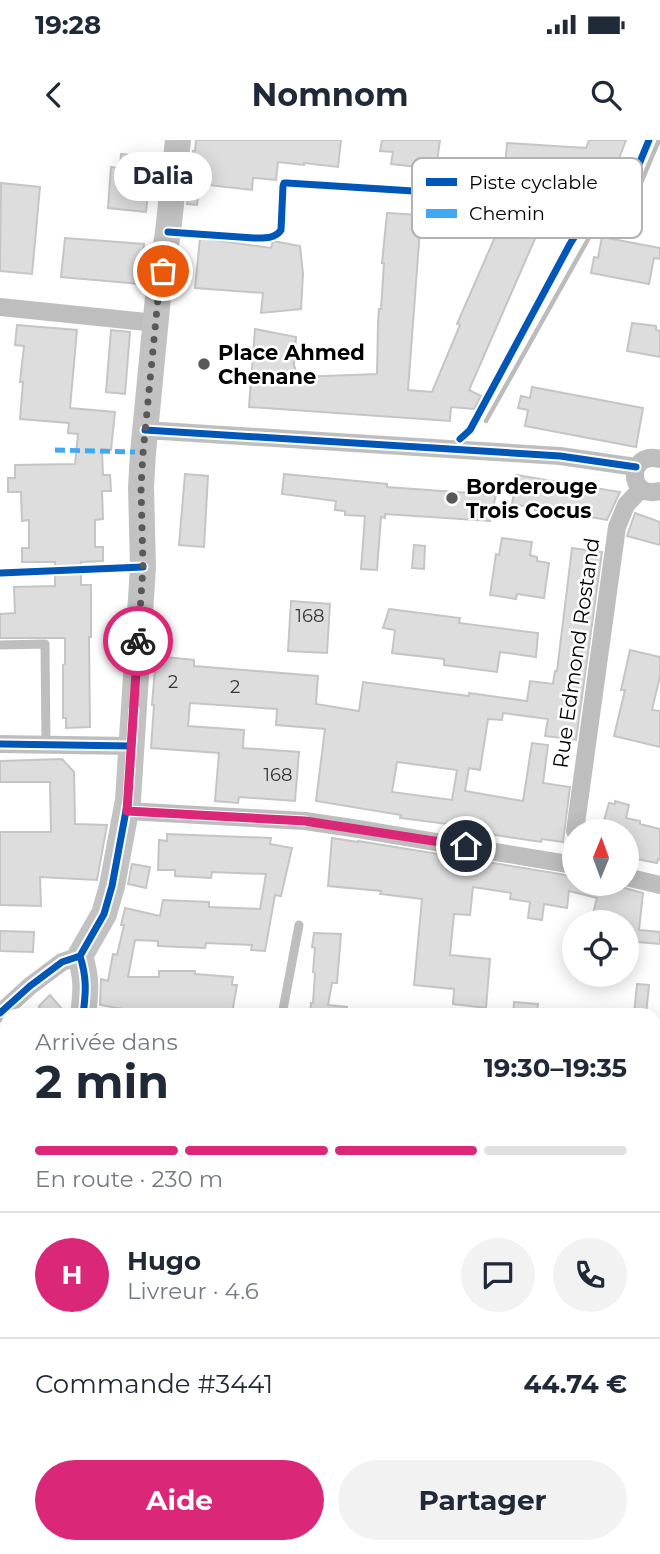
<!DOCTYPE html>
<html lang="fr">
<head>
<meta charset="utf-8">
<style>
  :root { --surface:#fff; --page:#f2f2f3; --text:#1f2937; --muted:#747a83; --line:#e0e1e3; --accent:#db2777 }
  body { margin:0; font-family:Montserrat,sans-serif; background:var(--page); color:var(--text); height:100vh; display:flex; flex-direction:column; font-size:26px; white-space:nowrap }
  * { box-sizing:border-box; margin:0 }
  p { font-size:23px; color:var(--muted) }
  .icon { flex:none; width:38px; height:38px; fill:none; stroke:currentColor; stroke-width:2; stroke-linecap:round; stroke-linejoin:round }
  .map { position:relative; flex:1; overflow:hidden }
  .details { position:absolute; left:0px; top:868px; width:662px; height:546px; display:flex; flex-direction:column; background:var(--surface); border-radius:21px 21px 0 0; box-shadow:0 4px 18px #0003 }
  .details>* { flex:none }
  .needle { width:46px; rotate:1deg }
  .fabs { position:absolute; left:562px; top:679px; display:grid; gap:14px }
  .fabs a { display:grid; place-items:center; width:77px; height:77px; border-radius:50%; background:var(--surface); box-shadow:0 4px 18px #0003; font-size:35px }
  .pin { position:absolute; display:grid; place-items:center; width:60px; height:60px; color:#fff; margin:-30px; border:4px solid #fff; border-radius:50%; box-shadow:0 2px 7px #0007 }
  .courier { position:absolute; display:grid; place-items:center; width:70px; height:70px; margin:-35px; border:5px solid #db2777; border-radius:50%; background:#fff; color:#222; box-shadow:0 2px 9px #0007 }
  .bubble { position:absolute; height:49px; border-radius:24px; background:var(--surface); box-shadow:0 4px 18px #0003; font-size:23px; font-weight:700; line-height:49px; text-align:center }
  .headline em { font-style:normal; font-weight:700 }
  .headline div { display:flex; flex-direction:column-reverse }
  .headline { display:flex; align-items:center; justify-content:space-between; height:119px; padding:0 35px }
  h1 { font-size:46px; font-weight:700; line-height:52px }
  .bar { display:grid; grid-template-columns:repeat(4,1fr); gap:10px 7px; align-content:center; height:84px; padding:0 35px }
  .bar i { height:9px; border-radius:5px; background:var(--line) }
  .bar .current { background:var(--accent) }
  .bar p { grid-column:span 4 }
  .line { display:flex; align-items:center; gap:18px; padding:0 35px; border-top:2px solid var(--line) }
  .line div { flex:1 }
  .round { display:grid; place-items:center; flex:none; width:74px; height:74px; border-radius:37px; background:var(--page) }
  .primary-button { display:flex; gap:14px; margin-top:auto; padding:14px 35px }
  .primary-button a { flex:1; height:80px; border-radius:42px; background:var(--accent); color:#fff; font-size:28px; font-weight:700; line-height:80px; text-align:center }
  .primary-button a+a { background:var(--page); color:var(--text) }
  .status { display:flex; justify-content:space-between; align-items:center; height:49px; padding:0 35px; background:var(--surface); direction:ltr }
  .status svg { height:19px; fill:currentColor }
  header { display:flex; justify-content:space-between; align-items:center; height:91px; padding:0 35px; background:var(--surface); font-size:32px; font-weight:700 }
  .map>svg:first-child { display:block }
  .lines { fill:none; stroke-linecap:round; stroke-linejoin:round }
  .stream { stroke:#bcbcbc; stroke-width:4.5 }
  .building { fill:#ddd; stroke:#c5c5c5; stroke-width:2; fill-rule:evenodd }
  .lane { stroke:#bebebe; stroke-width:9 }
  .street { stroke:#bebebe; stroke-width:18 }
  .secondary { stroke:#c2c2c2; stroke-width:26 }
  .quiet { stroke:#3fa9f5; stroke-width:5; stroke-dasharray:10 5; stroke-linecap:butt }
  .cycleway-casing { stroke:#fff; stroke-width:11 }
  .cycleway { stroke:#0057b8; stroke-width:7 }
  .done { stroke:#595959; stroke-width:7; stroke-dasharray:0 12.6 }
  .route { stroke:#db2777; stroke-width:9 }
  .poi-dot { fill:#595959; stroke:#fff; stroke-width:2.5 }
  .labels { text-anchor:middle; dominant-baseline:central; stroke-width:5; stroke-linejoin:round; paint-order:stroke }
  .number-label { font-size:18px; fill:#373737 }
  .poi-label { font-size:21px; font-weight:bold; fill:#000; stroke:#fff; text-anchor:start }
  .street-label { font-size:21px; fill:#000; stroke:#fff }
  .key { fill:#fff; stroke:#b2b2b2; stroke-width:2 }
  .key-label { font-size:19px; fill:#000 }
</style>
</head>
<body>
<div class="status"><b>19:28</b><svg viewBox="0 0 49 12"><path d="M0 12V9h3v3zM5 12V6h3v6zM10 12V3h3v9zM15 12V0h3v12zM26 1h20v11H26zM47 4h2v5h-2z"/></svg></div>
<header><svg class="icon" aria-label="back" viewBox="0 0 24 24"><path d="M15 5l-7 7 7 7"/></svg>Nomnom<svg class="icon" aria-label="search" viewBox="0 0 24 24"><circle cx="10" cy="10" r="6"/><path d="M15 15l6 6"/></svg></header>
<div class="map">
<svg width="660" height="1414" viewBox="0 0 660 1414">
  <rect width="100%" height="100%" fill="#fff"/>
  <g class="lines">
    <!-- stream -->
    <path class="stream" d="M 486,281 L 595,87 L 627,76 L 659,0"/>
  </g>
  <!-- building -->
  <path class="building" d="M 196,0 L 341,0 L 338,27 L 304,23 L 304,25 L 278,22 L 276,40 L 253,38 L 252,50 L 200,44 L 197,65 L 187,64 L 193,11 L 195,11 Z
    M 382,0 L 440,0 L 436,29 L 391,24 L 393,12 L 380,11 Z
    M 589,0 L 626,0 L 611,40 L 571,38 L 571,43 L 504,39 L 507,3 L 586,8 Z
    M 121,14 L 152,17 L 146,72 L 108,68 L 111,27 L 120,28 Z
    M 1,43 L 40,47 L 32,134 L 0,131 Z
    M 387,73 L 420,75 L 419,89 L 420,89 L 408,250 L 432,252 L 460,185 L 457,184 L 502,81 L 505,83 L 509,75 L 542,77 L 538,84 L 541,85 L 469,250 L 481,256 L 474,269 L 451,267 L 450,281 L 249,267 L 255,189 L 296,197 L 294,225 L 298,237 L 377,234 L 378,183 L 379,169 L 381,169 L 384,123 L 382,123 Z
    M 602,97 L 660,108 L 660,119 L 654,118 L 649,144 L 591,133 L 594,117 L 598,118 Z
    M 65,98 L 144,104 L 140,144 L 61,137 Z
    M 200,98 L 271,108 L 273,101 L 300,106 L 303,134 L 301,169 L 261,173 L 263,153 L 195,148 Z
    M 632,183 L 656,186 L 656,190 L 660,191 L 660,217 L 627,211 Z
    M 17,185 L 77,190 L 70,268 L 115,272 L 111,310 L 102,309 L 103,335 L 110,335 L 111,351 L 102,351 L 103,379 L 95,380 L 95,407 L 103,407 L 103,421 L 81,422 L 81,445 L 91,445 L 91,497 L 89,497 L 90,587 L 66,588 L 66,578 L 63,578 L 63,525 L 65,524 L 65,498 L 0,498 L 0,474 L 15,473 L 14,447 L 55,446 L 55,422 L 22,422 L 22,408 L 29,408 L 29,380 L 22,381 L 21,352 L 8,352 L 8,338 L 15,338 L 15,325 L 75,324 L 78,294 L 68,293 L 69,283 L 20,279 L 23,242 L 20,242 L 24,206 L 15,205 Z
    M 111,190 L 130,192 L 125,254 L 106,252 Z
    M 532,247 L 643,268 L 636,307 L 525,286 L 528,270 L 518,268 L 521,256 L 530,258 Z
    M 185,334 L 208,336 L 204,407 L 179,405 Z
    M 284,334 L 387,344 L 387,347 L 496,355 L 490,381 L 385,374 L 385,378 L 381,377 L 377,430 L 361,429 L 365,376 L 345,375 L 345,371 L 335,370 L 336,361 L 282,354 Z
    M 517,335 L 546,340 L 620,352 L 607,380 L 550,370 L 550,372 L 535,370 L 535,368 L 512,364 Z
    M 635,373 L 660,382 L 660,405 L 627,396 Z
    M 502,398 L 532,402 L 530,415 L 537,417 L 537,421 L 549,423 L 544,458 L 517,454 L 516,459 L 490,455 L 496,414 L 499,415 Z
    M 414,405 L 425,406 L 424,429 L 412,428 Z
    M 572,408 L 602,412 L 576,600 L 545,596 L 548,579 L 503,573 L 502,580 L 488,579 L 480,630 L 469,628 L 465,651 L 523,661 L 532,603 L 548,605 L 543,643 L 570,647 L 563,702 L 542,699 L 541,702 L 476,692 L 447,687 L 448,684 L 400,678 L 401,675 L 316,661 L 325,589 L 276,585 L 277,569 L 190,563 L 188,586 L 244,590 L 243,608 L 299,612 L 295,661 L 239,657 L 238,663 L 215,661 L 219,613 L 151,608 L 154,565 L 152,565 L 156,516 L 194,520 L 194,526 L 318,536 L 316,564 L 359,571 L 363,542 L 469,556 L 469,553 L 527,561 L 530,541 L 553,544 L 555,531 L 557,531 ZM 397,622 L 457,630 L 452,660 L 392,652 Z
    M 291,461 L 330,464 L 327,513 L 288,511 Z
    M 389,469 L 460,478 L 459,483 L 538,493 L 536,517 L 500,512 L 497,532 L 444,525 L 444,519 L 392,513 L 395,490 L 383,488 Z
    M 630,510 L 660,517 L 660,536 L 652,570 L 660,571 L 660,607 L 614,596 L 625,550 L 621,550 Z
    M 62,619 L 74,632 L 75,684 L 107,685 L 97,740 L 40,737 L 41,766 L 0,765 L 0,692 L 51,692 L 50,642 L 0,642 L 0,621 Z
    M 615,661 L 629,665 L 626,678 L 640,681 L 640,684 L 660,689 L 660,720 L 658,719 L 657,723 L 626,717 L 626,691 L 601,691 L 609,663 L 615,664 Z
    M 167,694 L 271,698 L 270,704 L 292,708 L 281,756 L 275,755 L 265,811 L 251,810 L 252,805 L 206,803 L 205,808 L 158,806 L 158,801 L 135,800 L 128,837 L 159,837 L 159,831 L 195,831 L 195,834 L 233,837 L 232,845 L 237,845 L 232,873 L 200,872 L 141,873 L 141,872 L 100,865 L 101,839 L 108,841 L 113,814 L 117,815 L 124,785 L 121,785 L 125,768 L 160,776 L 163,760 L 209,762 L 209,767 L 260,769 L 266,734 L 212,732 L 211,738 L 175,736 L 175,730 L 158,730 L 159,700 L 167,701 Z
    M 332,698 L 358,702 L 358,701 L 560,734 L 574,737 L 574,744 L 610,744 L 643,753 L 639,790 L 660,792 L 660,804 L 626,801 L 626,782 L 613,782 L 592,778 L 597,758 L 569,751 L 567,768 L 544,764 L 542,780 L 528,778 L 530,762 L 510,759 L 511,753 L 473,747 L 470,775 L 454,774 L 450,815 L 490,819 L 486,868 L 453,864 L 454,849 L 414,845 L 422,759 L 380,754 L 381,751 L 328,746 Z
    M 132,724 L 150,727 L 146,748 L 128,744 Z
    M 0,791 L 34,792 L 33,812 L 0,811 Z
    M 314,793 L 341,794 L 337,843 L 332,843 L 328,865 L 347,867 L 346,875 L 310,875 L 311,863 L 313,863 L 315,833 L 313,832 L 315,808 L 312,807 Z
    M 637,844 L 649,845 L 646,875 L 634,875 Z
    M 50,855 L 67,875 L 31,875 L 40,867 L 39,866 Z
    M 514,862 L 538,864 L 537,875 L 513,875 Z"/>
  <g class="lines">
    <!-- lane -->
    <path class="lane" d="M 0,505 L 45,504 L 46,604
      M 282,875 L 299,785"/>
    <!-- street -->
    <path class="street" d="M 0,167 L 156,183
      M 145,290 L 560,316 L 636,327
      M 660,319 C 627,310 626,360 660,351
      M 0,604 L 131,606
      M 127,671 L 305,681 L 352,688 L 574,725
      M 575,691 L 617,387 L 626,365 L 641,349
      M 626,737 L 660,745
      M 0,873 L 30,846 L 62,822 L 80,816"/>
    <!-- secondary -->
    <path class="secondary" d="M 83,875 C 86,852 87,838 80,816 L 104,774 L 112,746 L 128,660 L 143,427 L 141,347 L 143,313 L 158,157 L 168,92 L 178,0
      M 53,1407 L 54,1414"/>
    <!-- quiet -->
    <path class="quiet" d="M 570,100 L 572,65
      M 55,310 L 135,312"/>
    <defs>
      <path id="cycleway" d="M 168,92 L 254,98 C 264,98 275,99 281,90 L 283,46 L 284,43 L 287,43 L 461,54 L 490,59 L 609,68
        M 145,290 L 560,316 L 636,327
        M 460,299 L 470,290 L 570,104 C 580,88 588,74 607,69 C 614,67 617,67 623,63 L 649,0
        M 0,433 L 143,427
        M 0,604 L 131,606
        M 127,671 L 305,681
        M 0,873 L 30,846 L 62,822 L 80,816
        M 83,875 C 86,852 87,838 80,816 L 104,774 L 112,746 L 128,660 L 134,570"/>
    </defs>
    <!-- cycleway casing -->
    <use href="#cycleway" class="cycleway-casing"/>
    <!-- cycleway -->
    <use href="#cycleway" class="cycleway"/>
  </g>
  <g class="lines">
    <!-- done -->
    <path class="done" d="M 138,501 L 143,427 L 141,347 L 143,313 L 158,158 L 163,131"/>
    <!-- route -->
    <path class="route" d="M 138,501 L 127,671 L 305,681 L 466,706"/>
  </g>
  <!-- markers -->
  <g class="poi-dot">
    <circle cx="204" cy="224" r="7"/>
    <circle cx="452" cy="358" r="7"/>
  </g>
  <g class="labels">
    <!-- number labels -->
    <g class="number-label">
      <text x="310" y="476">168</text>
      <text x="173" y="542">2</text>
      <text x="235" y="547">2</text>
      <text x="278" y="635">168</text>
    </g>
    <!-- poi labels -->
    <g class="poi-label">
      <text x="218" y="212">Place Ahmed<tspan x="218" dy="24">Chenane</tspan></text>
      <text x="466" y="346">Borderouge<tspan x="466" dy="24">Trois Cocus</tspan></text>
    </g>
    <!-- street labels -->
    <g class="street-label">
      <text transform="translate(576 513) rotate(-82)">Rue Edmond Rostand</text>
    </g>
  </g>
  <!-- legend -->
  <rect x="412" y="18" width="230" height="80" rx="10" class="key"/>
  <rect x="426" y="38" width="31" height="8" fill="#0057b8"/>
  <rect x="426" y="69" width="31" height="9" fill="#3fa9f5"/>
  <g class="key-label">
    <text x="469" y="49">Piste cyclable</text>
    <text x="469" y="80">Chemin</text>
  </g>
</svg>
<div class="fabs">
<a><svg class="needle" viewBox="-14 -14 28 28"><path d="M0-13l5 13h-10z" fill="#e53935"/><path d="M0 13l5-13h-10z" fill="#747a83"/></svg></a>
<a><svg class="icon" aria-label="locate" viewBox="0 0 24 24"><circle cx="12" cy="12" r="6"/><path d="M12 2v4M12 18v4M2 12h4M18 12h4"/></svg></a>
</div>
<div class="pin" style="left:163px;top:131px;background:#ea580c"><svg class="icon" aria-label="bag" viewBox="0 0 24 24"><path d="M5 8h14l-1 12H6zM9 8a3 3 0 0 1 6 0"/></svg></div>
<div class="pin" style="left:466px;top:706px;background:#1f2937"><svg class="icon" aria-label="home" viewBox="0 0 24 24"><path d="M3 11l9-7 9 7M6 9v11h12V9"/></svg></div>
<div class="courier" style="left:138px;top:501px"><svg class="icon" aria-label="bike" viewBox="0 0 24 24"><circle cx="6" cy="16" r="4"/><circle cx="18" cy="16" r="4"/><path d="M6 16l4-8h5l3 8M10 8l3 8H6M13 5h3"/></svg></div>
<div class="bubble" style="left:114px;top:12px;width:98px">Dalia</div>
<section class="details">
<div class="headline"><div><h1>2 min</h1><p>Arrivée dans</p></div><em>19:30–19:35</em></div>
<div class="bar"><i class="current"></i><i class="current"></i><i class="current"></i><i></i><p>En route · 230 m</p></div>
<div class="line" style="height:126px"><b class="round" style="background:var(--accent);color:#fff">H</b><div><b>Hugo</b><p>Livreur · 4.6</p></div><a class="round"><svg class="icon" aria-label="chat" viewBox="0 0 24 24"><path d="M4 5h16v11H9l-5 4z"/></svg></a><a class="round"><svg class="icon" aria-label="phone" viewBox="0 0 24 24"><path d="M5 4h4l2 5-3 2q2 4 5 5l2-3 5 2v4C11 20 4 13 5 4z"/></svg></a></div>
<div class="line" style="height:91px"><div>Commande #3441</div><b>44.74 €</b></div>
<div class="primary-button"><a>Aide</a><a>Partager</a></div>
</section>
</div>
</body>
</html>
